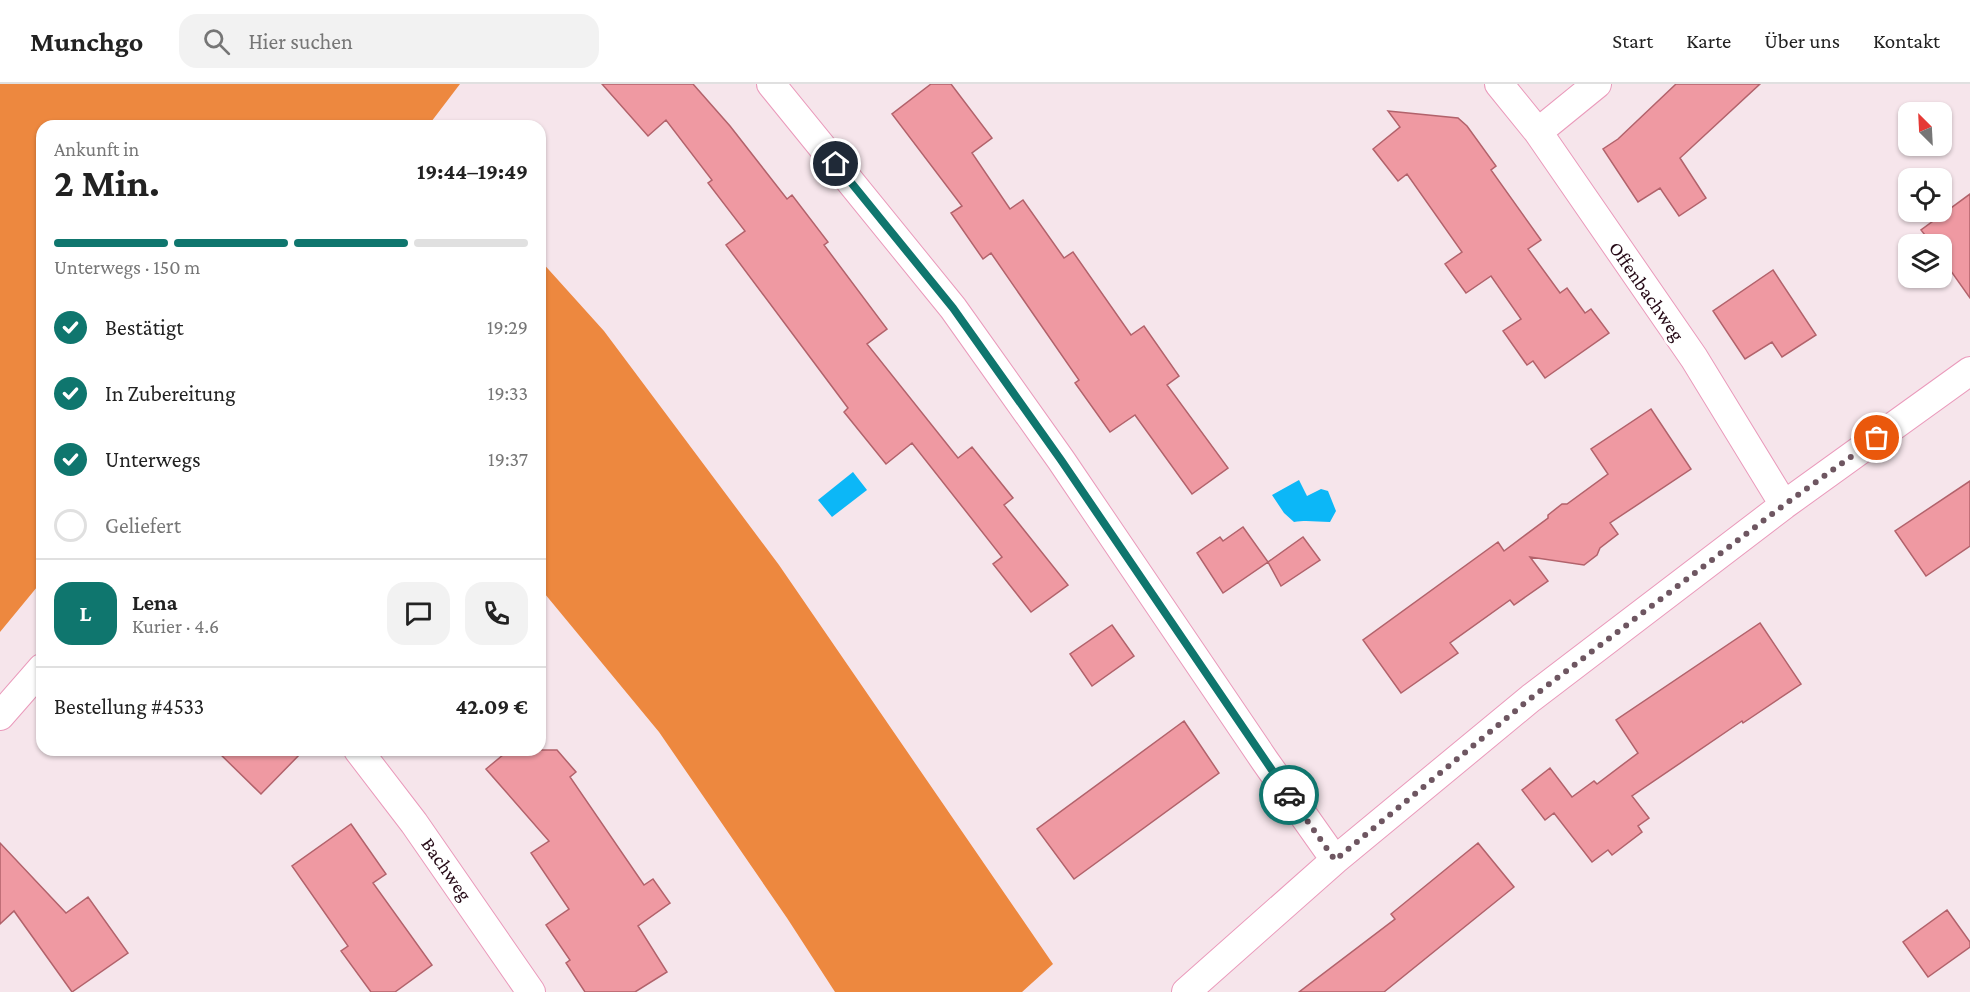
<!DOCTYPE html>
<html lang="de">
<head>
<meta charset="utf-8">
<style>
  :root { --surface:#fff; --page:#f2f2f2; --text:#222; --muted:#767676; --line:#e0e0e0; --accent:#0f766e }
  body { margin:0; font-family:"Crimson Pro",serif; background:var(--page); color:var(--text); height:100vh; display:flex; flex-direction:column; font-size:22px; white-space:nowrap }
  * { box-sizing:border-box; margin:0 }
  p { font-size:20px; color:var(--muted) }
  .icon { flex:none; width:33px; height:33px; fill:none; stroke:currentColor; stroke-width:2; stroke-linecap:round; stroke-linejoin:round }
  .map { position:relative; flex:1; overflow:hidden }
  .sheet { position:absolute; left:36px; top:36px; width:510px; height:636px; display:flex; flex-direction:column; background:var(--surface); border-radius:18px; box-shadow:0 2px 4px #0004 }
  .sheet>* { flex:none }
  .needle { width:39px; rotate:336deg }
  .buttons { position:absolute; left:1898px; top:18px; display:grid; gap:12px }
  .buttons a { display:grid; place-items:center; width:54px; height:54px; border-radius:12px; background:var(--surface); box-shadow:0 2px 4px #0004; font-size:30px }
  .pin { position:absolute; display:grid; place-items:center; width:51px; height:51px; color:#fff; margin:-26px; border:3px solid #fff; border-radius:50%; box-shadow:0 2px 6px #0007 }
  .courier { position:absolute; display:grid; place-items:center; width:60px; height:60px; margin:-30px; border:4px solid #0f766e; border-radius:50%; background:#fff; color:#222; box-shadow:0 2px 8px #0007 }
  .headline em { font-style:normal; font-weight:700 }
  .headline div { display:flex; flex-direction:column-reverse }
  .headline { display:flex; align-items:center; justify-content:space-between; height:102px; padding:0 18px }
  h1 { font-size:39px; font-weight:700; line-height:45px }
  .bar { display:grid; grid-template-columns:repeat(4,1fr); gap:9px 6px; align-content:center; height:72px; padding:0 18px }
  .bar i { height:8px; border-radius:4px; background:var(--line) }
  .bar .selected { background:var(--accent) }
  .bar p { grid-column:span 4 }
  .line { display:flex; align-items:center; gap:15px; padding:0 18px; border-top:2px solid var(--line) }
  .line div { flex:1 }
  .round { display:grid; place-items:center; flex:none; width:63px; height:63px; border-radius:18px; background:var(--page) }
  ol { padding:0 18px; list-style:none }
  li { display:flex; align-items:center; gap:18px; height:66px }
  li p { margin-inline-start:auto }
  li .icon { padding:6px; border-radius:50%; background:var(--accent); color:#fff; stroke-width:4 }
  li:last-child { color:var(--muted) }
  li i { width:33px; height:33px; border:3px solid var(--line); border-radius:50% }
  header { display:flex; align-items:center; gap:36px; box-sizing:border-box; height:84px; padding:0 30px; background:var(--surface); border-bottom:2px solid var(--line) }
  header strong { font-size:28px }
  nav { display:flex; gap:33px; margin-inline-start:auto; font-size:21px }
  .search { width:420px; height:54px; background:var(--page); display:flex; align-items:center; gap:15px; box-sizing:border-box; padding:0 21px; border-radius:18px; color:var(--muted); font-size:22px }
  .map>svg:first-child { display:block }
  .forest { fill:#ed883f }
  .water { fill:#0cb7f7 }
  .building { fill:#ef99a2; stroke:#b2626b; stroke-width:1.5 }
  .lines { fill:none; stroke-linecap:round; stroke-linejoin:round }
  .street-casing { stroke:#ea9abb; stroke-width:30 }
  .street { stroke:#fff; stroke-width:28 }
  .done { stroke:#6e5661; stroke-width:6; stroke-dasharray:0 10.8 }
  .route { stroke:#0f766e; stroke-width:8 }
  .labels { text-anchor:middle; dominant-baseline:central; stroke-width:6; stroke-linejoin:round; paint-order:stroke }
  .street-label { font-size:20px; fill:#250916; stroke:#fff }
</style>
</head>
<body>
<header>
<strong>Munchgo</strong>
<div class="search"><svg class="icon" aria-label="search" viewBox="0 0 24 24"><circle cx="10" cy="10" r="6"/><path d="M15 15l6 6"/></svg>Hier suchen</div>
<nav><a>Start</a><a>Karte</a><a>Über uns</a><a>Kontakt</a></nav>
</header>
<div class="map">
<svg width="1970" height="908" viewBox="0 0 1970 908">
  <rect width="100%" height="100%" fill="#f6e5eb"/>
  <!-- forest -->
  <path class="forest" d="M 0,0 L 460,0 L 428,42 L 42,42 L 42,497 L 0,548 Z
    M 540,176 L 604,247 L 779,481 L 1053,880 L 1022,908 L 835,908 L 787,834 L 659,648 L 540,504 Z"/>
  <!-- water -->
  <path class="water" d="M 853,388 L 867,406 L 832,433 L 818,416 Z
    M 1299,396 L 1307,412 L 1321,405 L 1328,407 L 1336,427 L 1330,438 C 1317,438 1307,436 1294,438 L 1284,429 L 1272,411 Z"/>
  <!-- building -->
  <path class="building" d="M 602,0 L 693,0 L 730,42 L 787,115 L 792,111 L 828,158 L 824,161 L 887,245 L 867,260 L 958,374 L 972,363 L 1013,414 L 1004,421 L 1068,501 L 1031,528 L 993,480 L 1002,473 L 912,359 L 886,380 L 844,328 L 848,324 L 726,161 L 745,147 L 708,99 L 712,96 L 666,36 L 648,52 Z
    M 931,0 L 951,0 L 992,54 L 972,69 L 1010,125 L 1023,116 L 1064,174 L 1073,168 L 1131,251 L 1144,242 L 1179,292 L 1167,301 L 1228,384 L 1192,410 L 1135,331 L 1110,348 L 1075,299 L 1079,296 L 991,169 L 983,175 L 951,129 L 962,122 L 892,30 Z
    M 1676,0 L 1760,0 L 1680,74 L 1706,114 L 1679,132 L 1660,104 L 1638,118 L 1603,65 L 1618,55 Z
    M 1388,27 L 1458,34 L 1467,42 L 1496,82 L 1491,86 L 1541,156 L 1528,165 L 1560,209 L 1567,204 L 1585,229 L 1591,225 L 1609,249 L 1545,294 L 1533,277 L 1527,281 L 1503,247 L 1521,235 L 1491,192 L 1466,209 L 1445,180 L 1462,168 L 1407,90 L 1398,97 L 1373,65 L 1400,43 Z
    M 1970,110 L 1970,214 L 1941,173 L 1941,160 L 1932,160 L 1921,146 Z
    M 1773,186 L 1816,251 L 1782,273 L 1772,258 L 1745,275 L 1713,227 Z
    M 1651,325 L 1691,385 L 1610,439 L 1618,450 L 1600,464 L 1597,471 L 1584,481 L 1530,473 L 1548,497 L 1514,521 L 1510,516 L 1450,559 L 1458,569 L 1401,609 L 1363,556 L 1498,458 L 1504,467 L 1548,434 L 1548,431 L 1562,420 L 1567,420 L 1608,390 L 1591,365 Z
    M 1970,397 L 1970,462 L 1926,492 L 1895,447 Z
    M 1243,443 L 1268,478 L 1223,509 L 1197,469 L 1220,453 L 1223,457 Z
    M 1303,453 L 1320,476 L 1281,502 L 1268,478 Z
    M 1760,539 L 1801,600 L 1743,639 L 1742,637 L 1632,712 L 1649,734 L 1638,742 L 1642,748 L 1612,771 L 1608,766 L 1592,778 L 1554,729 L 1545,736 L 1522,706 L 1550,684 L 1572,713 L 1594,697 L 1597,700 L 1638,669 L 1616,636 Z
    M 1112,541 L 1134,572 L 1092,602 L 1070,570 Z
    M 1184,637 L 1219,689 L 1074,795 L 1037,745 Z
    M 216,666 L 304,666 L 261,710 Z
    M 509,666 L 557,666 L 576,688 L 570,693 L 644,801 L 653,795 L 670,819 L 638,842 L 667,888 L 635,908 L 585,908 L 566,879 L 570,876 L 546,841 L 569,825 L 531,769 L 549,757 L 486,685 Z
    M 351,740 L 386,790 L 373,799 L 432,881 L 395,908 L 371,908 L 341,867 L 348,862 L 292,782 Z
    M 0,759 L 66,829 L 88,813 L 128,869 L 72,908 L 14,827 L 0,840 Z
    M 1478,759 L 1514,803 L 1384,908 L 1299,908 L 1395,835 L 1391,830 Z
    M 1947,826 L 1970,858 L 1970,863 L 1928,893 L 1903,858 Z"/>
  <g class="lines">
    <defs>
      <path id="street" d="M 771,0 L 953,224 L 1061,376 L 1265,677 L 1335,776
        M 1499,0 L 1538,48 L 1694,274 L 1784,421
        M 1538,48 L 1597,0
        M 0,632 L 42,584
        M 358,666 L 414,739 L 531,908
        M 1186,908 L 1335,776 L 1531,614 L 1784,421 L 1970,287"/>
    </defs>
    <!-- street casing -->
    <use href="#street" class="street-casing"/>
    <!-- street -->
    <use href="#street" class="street"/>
  </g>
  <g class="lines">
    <!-- done -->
    <path class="done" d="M 1289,711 L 1335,776 L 1531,614 L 1784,421 L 1877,354"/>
    <!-- route -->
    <path class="route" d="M 836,80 L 953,224 L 1061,376 L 1289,711"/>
  </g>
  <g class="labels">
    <!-- street labels -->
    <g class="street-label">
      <text transform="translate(1647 207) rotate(55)">Offenbachweg</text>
      <text transform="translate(447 785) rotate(55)">Bachweg</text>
    </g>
  </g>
</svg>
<div class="buttons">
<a><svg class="needle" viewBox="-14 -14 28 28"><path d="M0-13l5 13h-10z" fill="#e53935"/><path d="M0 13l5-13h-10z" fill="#767676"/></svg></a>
<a><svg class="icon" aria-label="locate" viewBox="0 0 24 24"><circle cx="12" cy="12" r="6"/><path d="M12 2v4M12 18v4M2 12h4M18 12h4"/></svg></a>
<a><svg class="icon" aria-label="layers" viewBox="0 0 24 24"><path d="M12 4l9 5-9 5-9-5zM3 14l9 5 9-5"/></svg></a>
</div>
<div class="pin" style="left:1877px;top:354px;background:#ea580c"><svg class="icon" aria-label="bag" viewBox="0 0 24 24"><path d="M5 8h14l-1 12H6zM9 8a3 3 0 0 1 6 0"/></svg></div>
<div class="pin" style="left:836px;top:80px;background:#1f2937"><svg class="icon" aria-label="home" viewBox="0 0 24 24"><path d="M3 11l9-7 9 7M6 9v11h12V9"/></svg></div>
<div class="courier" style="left:1289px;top:711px"><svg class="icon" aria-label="car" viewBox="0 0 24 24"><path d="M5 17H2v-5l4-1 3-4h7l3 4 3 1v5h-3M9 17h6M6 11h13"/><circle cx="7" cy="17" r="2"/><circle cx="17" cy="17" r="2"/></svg></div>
<section class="sheet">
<div class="headline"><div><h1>2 Min.</h1><p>Ankunft in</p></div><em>19:44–19:49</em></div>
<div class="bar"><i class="selected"></i><i class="selected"></i><i class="selected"></i><i></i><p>Unterwegs · 150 m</p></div>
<ol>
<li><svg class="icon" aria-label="check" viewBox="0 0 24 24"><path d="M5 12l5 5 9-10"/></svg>Bestätigt<p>19:29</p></li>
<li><svg class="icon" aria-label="check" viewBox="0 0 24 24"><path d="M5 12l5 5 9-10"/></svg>In Zubereitung<p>19:33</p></li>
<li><svg class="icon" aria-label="check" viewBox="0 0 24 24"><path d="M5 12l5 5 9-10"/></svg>Unterwegs<p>19:37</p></li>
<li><i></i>Geliefert</li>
</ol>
<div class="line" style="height:108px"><b class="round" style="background:var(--accent);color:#fff">L</b><div><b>Lena</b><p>Kurier · 4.6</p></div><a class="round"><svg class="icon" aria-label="chat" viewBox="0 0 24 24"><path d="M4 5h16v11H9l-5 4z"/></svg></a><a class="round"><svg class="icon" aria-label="phone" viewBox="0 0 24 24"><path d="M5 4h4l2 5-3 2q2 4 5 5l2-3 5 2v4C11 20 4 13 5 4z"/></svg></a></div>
<div class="line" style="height:78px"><div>Bestellung #4533</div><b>42.09 €</b></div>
</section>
</div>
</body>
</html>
